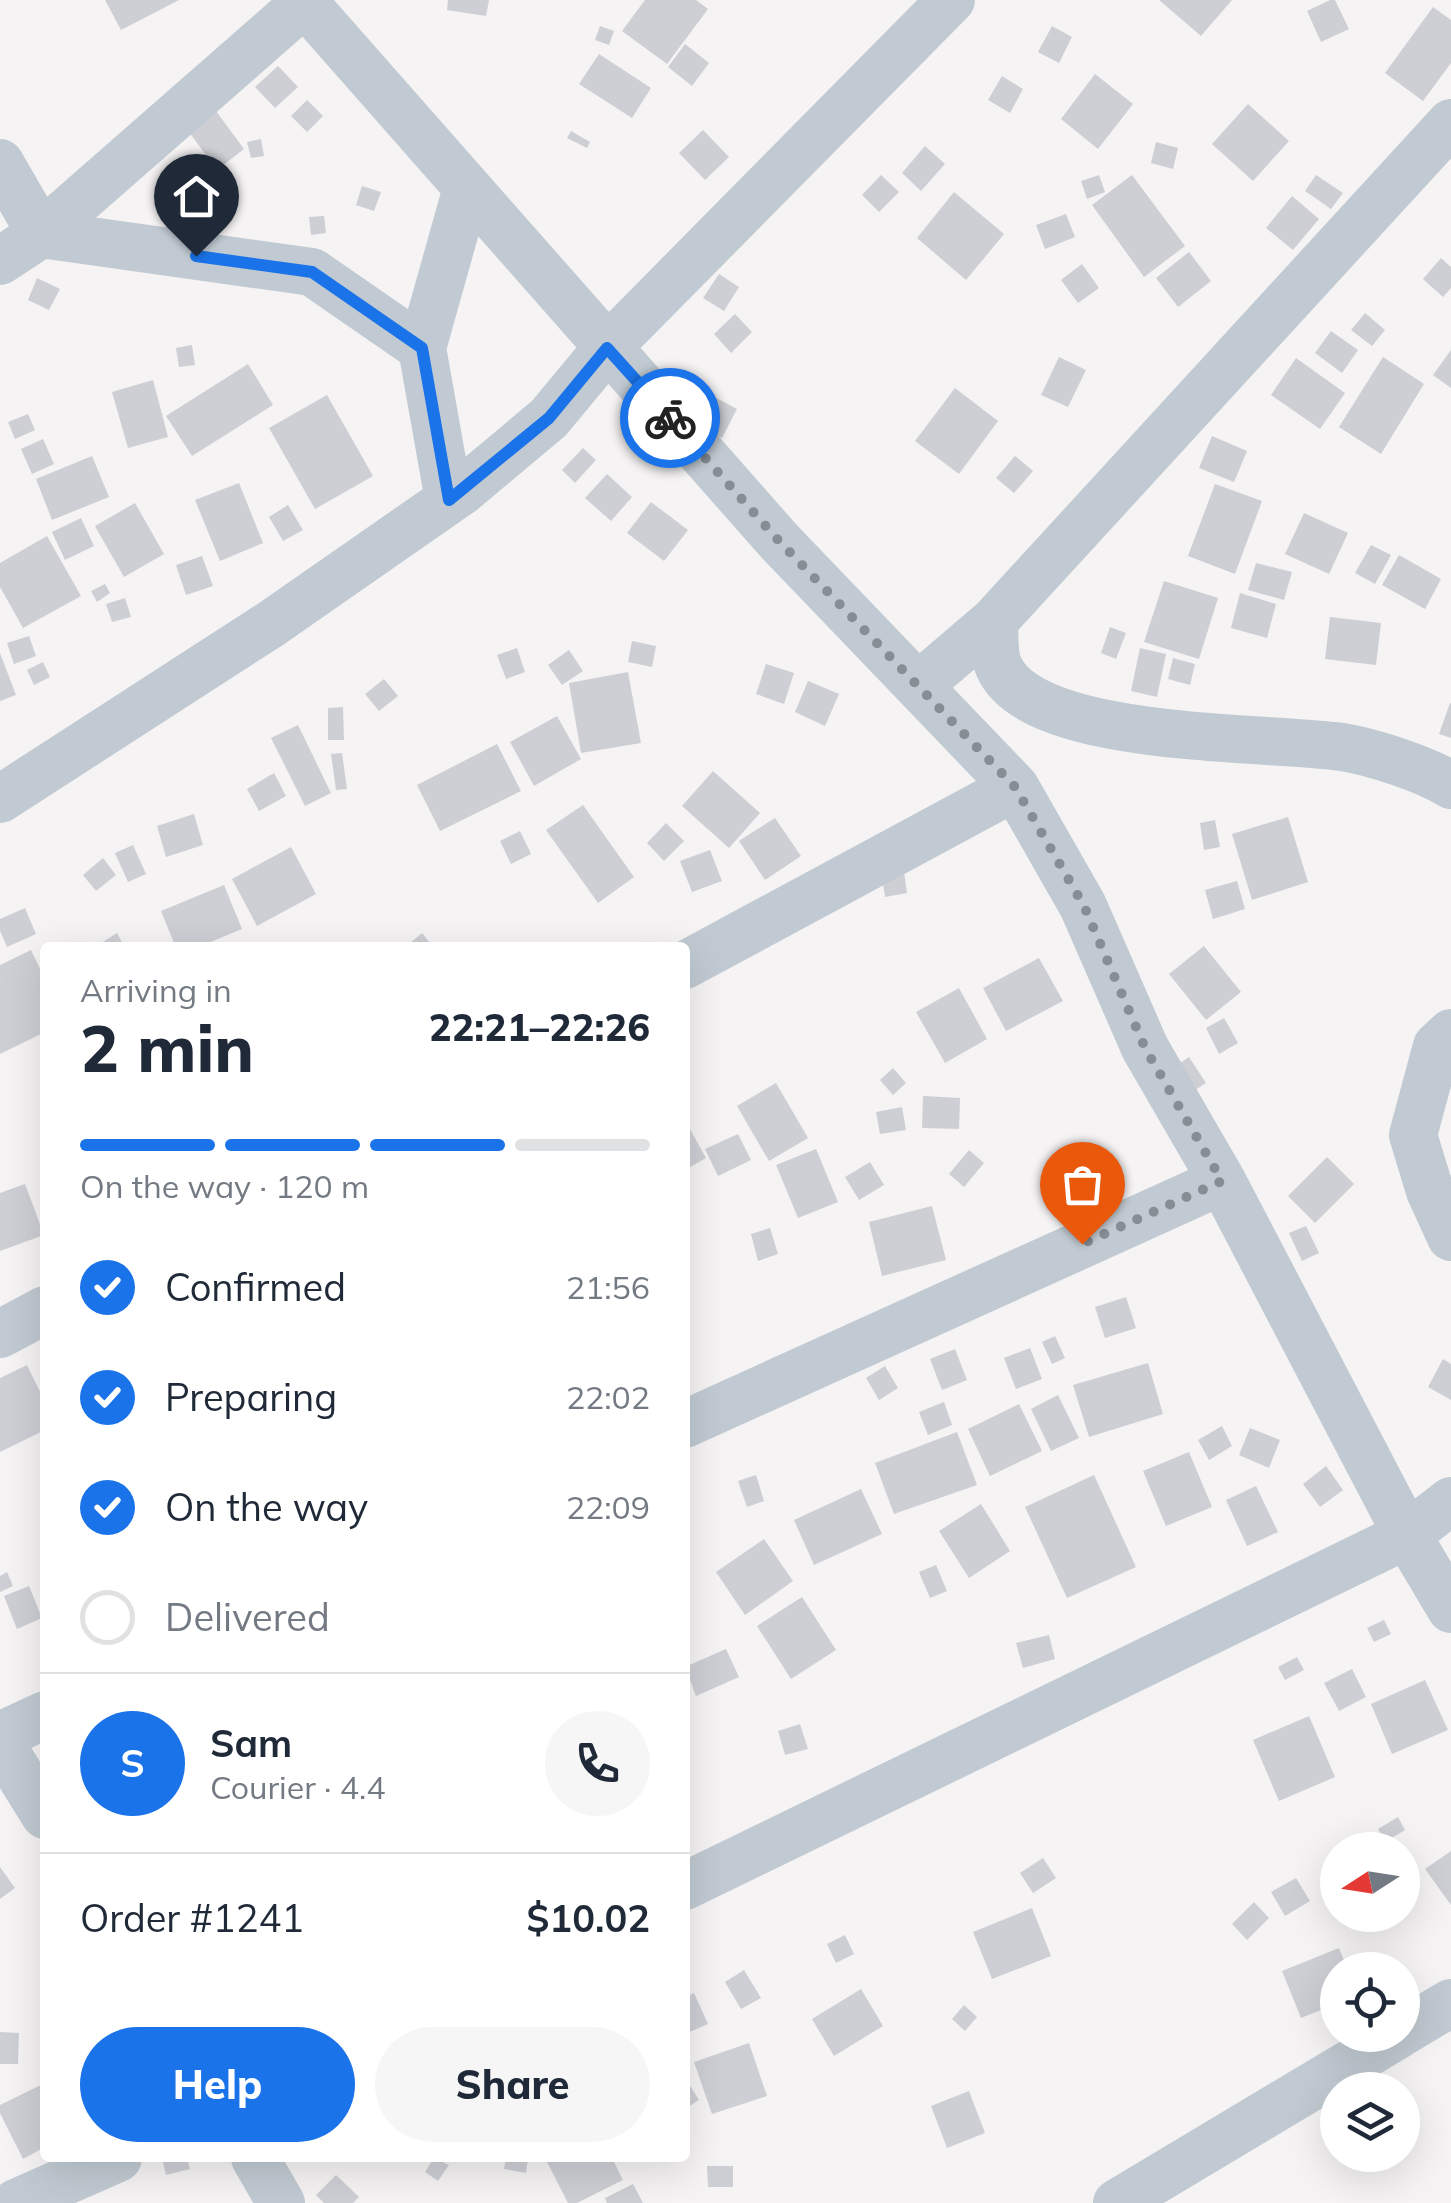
<!DOCTYPE html>
<html lang="en">
<head>
<meta charset="utf-8">
<style>
  :root { --surface:#fff; --page:#f6f6f7; --text:#1f2937; --muted:#747a83; --line:#e0e1e3; --accent:#1a73e8 }
  body { margin:0; font-family:Mulish,sans-serif; background:var(--page); color:var(--text); height:100vh; display:flex; flex-direction:column; font-size:38px; white-space:nowrap }
  * { box-sizing:border-box; margin:0 }
  p { font-size:32px; color:var(--muted) }
  .icon { flex:none; width:55px; height:55px; fill:none; stroke:currentColor; stroke-width:2; stroke-linecap:round; stroke-linejoin:round }
  .map { position:relative; flex:1; overflow:hidden }
  .sheet { position:absolute; left:40px; top:942px; width:650px; height:1220px; display:flex; flex-direction:column; background:var(--surface); border-radius:10px; box-shadow:0 10px 40px #0002 }
  .sheet>* { flex:none }
  .needle { width:65px; rotate:258deg }
  .tools { position:absolute; left:1320px; top:1832px; display:grid; gap:20px }
  .tools a { display:grid; place-items:center; width:100px; height:100px; border-radius:50%; background:var(--surface); box-shadow:0 10px 40px #0002; font-size:50px }
  .pin { position:absolute; display:grid; place-items:center; width:85px; height:85px; color:#fff; margin:-102px -42px; border-radius:50% 50% 50% 0; rotate:-45deg; box-shadow:0 0 10px #0007 }
  .pin .icon { rotate:45deg }
  .courier { position:absolute; display:grid; place-items:center; width:100px; height:100px; margin:-50px; border:8px solid #1a73e8; border-radius:50%; background:#fff; color:#222; box-shadow:0 2px 12px #0007 }
  .head em { font-style:normal; font-weight:800 }
  .head div { display:flex; flex-direction:column-reverse }
  .head { display:flex; align-items:center; justify-content:space-between; height:170px; padding:0 40px }
  h1 { font-size:65px; font-weight:800; line-height:75px }
  .bar { display:grid; grid-template-columns:repeat(4,1fr); gap:15px 10px; align-content:center; height:120px; padding:0 40px }
  .bar i { height:12px; border-radius:8px; background:var(--line) }
  .bar .selected { background:var(--accent) }
  .bar p { grid-column:span 4 }
  .line { display:flex; align-items:center; gap:25px; padding:0 40px; border-top:2px solid var(--line) }
  .line div { flex:1 }
  .round { display:grid; place-items:center; flex:none; width:105px; height:105px; border-radius:52px; background:var(--page) }
  ol { padding:0 40px; list-style:none }
  li { display:flex; align-items:center; gap:30px; height:110px }
  li p { margin-inline-start:auto }
  li .icon { padding:10px; border-radius:50%; background:var(--accent); color:#fff; stroke-width:4 }
  li:last-child { color:var(--muted) }
  li i { width:55px; height:55px; border:5px solid var(--line); border-radius:50% }
  .cta { display:flex; gap:20px; margin-top:auto; padding:20px 40px }
  .cta a { flex:1; height:115px; border-radius:60px; background:var(--accent); color:#fff; font-size:40px; font-weight:800; line-height:115px; text-align:center }
  .cta a+a { background:var(--page); color:var(--text) }
  .map>svg:first-child { display:block }
  .building { fill:#cdcfd5 }
  .lines { fill:none; stroke-linecap:round; stroke-linejoin:round }
  .minor { stroke:#c1cad2; stroke-width:48 }
  .done { stroke:#868d94; stroke-width:10; stroke-dasharray:0 18 }
  .route { stroke:#1a73e8; stroke-width:12 }
</style>
</head>
<body>
<div class="map">
<svg width="1451" height="2203" viewBox="0 0 1451 2203">
  <rect width="100%" height="100%" fill="#f5f3f3"/>
  <!-- building -->
  <path class="building" d="M 105,0 L 179,0 L 121,30 Z
    M 448,0 L 489,0 L 486,16 L 447,10 Z
    M 645,0 L 696,0 L 708,9 L 667,64 L 622,31 Z
    M 1159,0 L 1232,0 L 1201,36 Z
    M 1330,0 L 1335,0 L 1349,29 L 1321,42 L 1307,11 Z
    M 1433,7 L 1451,20 L 1451,63 L 1423,101 L 1385,73 Z
    M 600,26 L 614,31 L 609,45 L 595,40 Z
    M 1052,26 L 1072,37 L 1059,63 L 1038,52 Z
    M 685,44 L 709,63 L 692,86 L 668,67 Z
    M 599,54 L 651,88 L 632,118 L 579,84 Z
    M 278,66 L 298,87 L 275,108 L 255,87 Z
    M 1095,74 L 1133,104 L 1098,149 L 1061,119 Z
    M 1002,76 L 1023,89 L 1010,113 L 988,100 Z
    M 307,100 L 323,116 L 307,132 L 291,116 Z
    M 1248,104 L 1289,141 L 1253,181 L 1212,144 Z
    M 216,111 L 244,149 L 217,170 L 189,132 Z
    M 703,130 L 729,157 L 705,180 L 679,153 Z
    M 571,131 L 590,142 L 587,148 L 567,138 Z
    M 261,139 L 264,156 L 251,158 L 247,142 Z
    M 1156,142 L 1178,148 L 1173,169 L 1151,163 Z
    M 925,146 L 945,164 L 921,191 L 902,173 Z
    M 881,175 L 899,192 L 879,212 L 862,195 Z
    M 1099,175 L 1105,192 L 1087,199 L 1081,181 Z
    M 1132,175 L 1185,246 L 1144,277 L 1092,205 Z
    M 1316,175 L 1343,193 L 1331,209 L 1305,191 Z
    M 362,186 L 381,192 L 374,211 L 356,205 Z
    M 954,192 L 1004,234 L 966,280 L 917,238 Z
    M 1292,196 L 1319,219 L 1293,250 L 1266,228 Z
    M 1066,214 L 1075,237 L 1045,249 L 1036,225 Z
    M 324,216 L 326,233 L 311,235 L 309,217 Z
    M 1189,252 L 1211,281 L 1178,307 L 1156,278 Z
    M 1441,258 L 1451,267 L 1451,288 L 1443,297 L 1423,279 Z
    M 1082,264 L 1099,288 L 1078,303 L 1061,280 Z
    M 719,274 L 739,287 L 724,311 L 703,298 Z
    M 37,278 L 60,289 L 49,310 L 28,300 Z
    M 1365,313 L 1385,330 L 1372,346 L 1351,330 Z
    M 735,314 L 752,332 L 731,353 L 714,334 Z
    M 1331,331 L 1358,350 L 1342,373 L 1315,353 Z
    M 192,345 L 195,365 L 179,367 L 176,348 Z
    M 1451,350 L 1451,388 L 1433,375 Z
    M 1059,357 L 1086,370 L 1068,407 L 1041,395 Z
    M 1383,357 L 1424,384 L 1381,454 L 1339,427 Z
    M 1296,358 L 1345,393 L 1320,429 L 1271,395 Z
    M 248,364 L 273,405 L 192,456 L 166,416 Z
    M 153,380 L 168,437 L 128,448 L 112,392 Z
    M 696,387 L 737,409 L 722,438 L 680,416 Z
    M 955,388 L 998,421 L 959,474 L 915,441 Z
    M 327,395 L 373,476 L 315,509 L 269,428 Z
    M 28,414 L 35,430 L 15,439 L 8,422 Z
    M 1212,436 L 1247,451 L 1234,482 L 1199,468 Z
    M 43,439 L 54,464 L 32,474 L 21,449 Z
    M 583,448 L 596,460 L 575,483 L 562,470 Z
    M 92,456 L 109,497 L 52,520 L 36,479 Z
    M 1015,456 L 1033,471 L 1014,493 L 996,478 Z
    M 607,474 L 632,497 L 611,521 L 585,498 Z
    M 239,483 L 263,543 L 220,561 L 195,500 Z
    M 1215,484 L 1262,501 L 1235,574 L 1188,556 Z
    M 651,502 L 688,530 L 664,561 L 627,533 Z
    M 135,503 L 164,554 L 124,577 L 95,526 Z
    M 288,505 L 303,530 L 283,541 L 269,517 Z
    M 1304,513 L 1348,533 L 1329,574 L 1285,554 Z
    M 81,518 L 94,546 L 65,560 L 52,532 Z
    M 47,536 L 81,596 L 23,628 L 0,587 L 0,563 Z
    M 1371,545 L 1391,555 L 1375,584 L 1355,573 Z
    M 1399,555 L 1441,579 L 1425,609 L 1382,585 Z
    M 202,556 L 213,586 L 186,595 L 176,565 Z
    M 1256,563 L 1292,572 L 1284,600 L 1248,590 Z
    M 1164,581 L 1218,598 L 1199,659 L 1144,642 Z
    M 105,584 L 110,593 L 97,602 L 91,591 Z
    M 1240,593 L 1276,604 L 1267,638 L 1231,628 Z
    M 125,598 L 131,617 L 112,622 L 106,604 Z
    M 1330,617 L 1381,623 L 1376,665 L 1325,659 Z
    M 1110,627 L 1126,633 L 1116,659 L 1101,653 Z
    M 29,636 L 36,656 L 14,664 L 7,643 Z
    M 632,641 L 656,646 L 652,667 L 628,662 Z
    M 517,648 L 525,672 L 506,679 L 497,655 Z
    M 1140,648 L 1166,654 L 1157,697 L 1131,691 Z
    M 569,650 L 583,671 L 562,685 L 548,665 Z
    M 0,653 L 16,695 L 0,701 Z
    M 1173,658 L 1195,664 L 1190,685 L 1168,679 Z
    M 43,662 L 50,677 L 34,685 L 27,670 Z
    M 766,664 L 794,673 L 784,704 L 756,694 Z
    M 628,672 L 641,743 L 581,753 L 569,683 Z
    M 384,679 L 398,696 L 379,711 L 365,694 Z
    M 808,681 L 839,694 L 825,726 L 795,712 Z
    M 1450,703 L 1451,703 L 1451,738 L 1439,734 Z
    M 343,707 L 344,740 L 328,740 L 328,708 Z
    M 557,716 L 581,759 L 534,786 L 510,742 Z
    M 298,725 L 331,793 L 305,806 L 271,738 Z
    M 497,744 L 521,791 L 440,831 L 417,785 Z
    M 342,753 L 347,789 L 336,790 L 331,754 Z
    M 713,771 L 760,813 L 729,848 L 682,806 Z
    M 274,773 L 286,796 L 259,811 L 247,789 Z
    M 583,805 L 634,877 L 598,903 L 546,830 Z
    M 194,814 L 203,845 L 166,857 L 157,826 Z
    M 1288,817 L 1308,882 L 1252,900 L 1232,834 Z
    M 775,818 L 801,856 L 765,880 L 739,841 Z
    M 1215,820 L 1220,847 L 1204,850 L 1200,823 Z
    M 666,823 L 684,841 L 664,861 L 647,843 Z
    M 520,831 L 531,854 L 511,864 L 500,841 Z
    M 133,845 L 146,874 L 128,882 L 115,853 Z
    M 291,847 L 316,894 L 257,926 L 232,879 Z
    M 710,850 L 722,881 L 692,892 L 680,861 Z
    M 103,858 L 116,875 L 96,891 L 83,875 Z
    M 904,872 L 907,893 L 885,897 L 882,876 Z
    M 1237,881 L 1245,909 L 1213,919 L 1205,890 Z
    M 224,885 L 242,929 L 196,948 L 176,948 L 161,911 Z
    M 25,908 L 36,934 L 7,947 L 0,931 L 0,919 Z
    M 117,933 L 125,948 L 93,948 Z
    M 422,933 L 434,948 L 404,948 Z
    M 1204,946 L 1241,992 L 1206,1020 L 1169,974 Z
    M 31,950 L 45,979 L 45,1032 L 0,1054 L 0,965 Z
    M 1039,958 L 1063,1001 L 1006,1031 L 983,988 Z
    M 959,988 L 987,1039 L 945,1063 L 916,1012 Z
    M 1224,1018 L 1238,1043 L 1219,1054 L 1206,1028 Z
    M 1189,1057 L 1206,1083 L 1192,1092 L 1174,1067 Z
    M 893,1068 L 906,1083 L 893,1095 L 880,1080 Z
    M 776,1083 L 808,1138 L 769,1161 L 737,1106 Z
    M 923,1096 L 960,1098 L 959,1129 L 922,1128 Z
    M 902,1107 L 906,1130 L 880,1134 L 876,1112 Z
    M 685,1120 L 706,1158 L 685,1170 Z
    M 738,1134 L 751,1160 L 718,1176 L 705,1149 Z
    M 816,1149 L 838,1202 L 798,1218 L 776,1165 Z
    M 969,1150 L 984,1163 L 964,1187 L 949,1174 Z
    M 1327,1157 L 1354,1184 L 1315,1223 L 1288,1196 Z
    M 870,1162 L 884,1185 L 859,1200 L 845,1177 Z
    M 25,1184 L 44,1235 L 0,1251 L 0,1193 Z
    M 932,1206 L 946,1260 L 882,1276 L 869,1222 Z
    M 1306,1226 L 1319,1253 L 1302,1261 L 1289,1233 Z
    M 770,1228 L 778,1254 L 758,1261 L 751,1234 Z
    M 1126,1297 L 1136,1328 L 1105,1338 L 1095,1307 Z
    M 1055,1336 L 1065,1358 L 1052,1364 L 1042,1342 Z
    M 1030,1348 L 1042,1379 L 1016,1389 L 1004,1358 Z
    M 955,1349 L 967,1380 L 942,1390 L 930,1359 Z
    M 1443,1359 L 1451,1364 L 1451,1400 L 1428,1387 Z
    M 1148,1363 L 1163,1414 L 1089,1437 L 1073,1385 Z
    M 27,1365 L 45,1402 L 45,1430 L 0,1452 L 0,1378 Z
    M 885,1366 L 898,1388 L 879,1400 L 866,1378 Z
    M 1058,1395 L 1079,1438 L 1051,1451 L 1031,1409 Z
    M 944,1402 L 952,1425 L 928,1435 L 919,1412 Z
    M 1019,1404 L 1042,1451 L 990,1476 L 968,1429 Z
    M 1222,1426 L 1232,1446 L 1209,1460 L 1198,1440 Z
    M 1250,1428 L 1280,1440 L 1269,1468 L 1239,1455 Z
    M 957,1432 L 977,1485 L 894,1514 L 875,1463 Z
    M 1189,1452 L 1212,1507 L 1166,1526 L 1143,1471 Z
    M 1326,1466 L 1343,1490 L 1320,1507 L 1303,1484 Z
    M 756,1475 L 764,1501 L 747,1507 L 738,1481 Z
    M 1094,1475 L 1136,1567 L 1067,1598 L 1025,1507 Z
    M 1256,1486 L 1278,1532 L 1247,1546 L 1226,1500 Z
    M 861,1489 L 882,1534 L 814,1565 L 794,1520 Z
    M 981,1504 L 1010,1551 L 969,1578 L 939,1531 Z
    M 764,1539 L 793,1581 L 745,1615 L 716,1572 Z
    M 936,1565 L 947,1591 L 930,1598 L 919,1572 Z
    M 7,1572 L 13,1586 L 0,1592 L 0,1576 Z
    M 29,1586 L 42,1618 L 17,1629 L 4,1596 Z
    M 802,1597 L 836,1650 L 791,1679 L 757,1626 Z
    M 1384,1620 L 1391,1634 L 1374,1642 L 1367,1628 Z
    M 1049,1635 L 1055,1659 L 1023,1668 L 1016,1643 Z
    M 726,1649 L 739,1677 L 696,1696 L 685,1667 Z
    M 1297,1657 L 1304,1670 L 1285,1680 L 1278,1667 Z
    M 1352,1669 L 1366,1697 L 1339,1711 L 1324,1683 Z
    M 1425,1680 L 1448,1730 L 1392,1754 L 1371,1704 Z
    M 1309,1716 L 1335,1777 L 1279,1801 L 1253,1740 Z
    M 800,1724 L 808,1749 L 785,1755 L 778,1731 Z
    M 1398,1817 L 1405,1830 L 1385,1842 L 1378,1829 Z
    M 1451,1851 L 1451,1905 L 1425,1869 Z
    M 1043,1858 L 1056,1878 L 1033,1893 L 1020,1873 Z
    M 0,1867 L 15,1888 L 0,1899 Z
    M 1296,1878 L 1310,1901 L 1285,1916 L 1271,1892 Z
    M 1254,1902 L 1269,1918 L 1247,1940 L 1232,1924 Z
    M 1032,1908 L 1051,1956 L 992,1979 L 973,1932 Z
    M 845,1935 L 854,1954 L 836,1963 L 827,1944 Z
    M 1339,1948 L 1348,1970 L 1338,1970 L 1338,2003 L 1301,2018 L 1282,1971 Z
    M 744,1970 L 761,1998 L 741,2009 L 725,1982 Z
    M 861,1989 L 883,2026 L 834,2056 L 812,2019 Z
    M 694,1993 L 708,2024 L 685,2034 L 685,1997 Z
    M 964,2005 L 977,2017 L 965,2031 L 952,2019 Z
    M 0,2032 L 19,2033 L 18,2064 L 0,2064 Z
    M 749,2043 L 767,2096 L 712,2114 L 694,2062 Z
    M 685,2078 L 699,2100 L 685,2109 Z
    M 45,2083 L 45,2147 L 23,2159 L 0,2113 L 0,2105 Z
    M 969,2091 L 985,2133 L 947,2148 L 931,2106 Z
    M 162,2158 L 187,2158 L 190,2169 L 166,2175 Z
    M 434,2158 L 449,2165 L 438,2181 L 425,2172 Z
    M 506,2158 L 528,2158 L 526,2173 L 504,2169 Z
    M 545,2158 L 612,2158 L 623,2180 L 577,2203 L 568,2203 Z
    M 707,2166 L 733,2166 L 733,2187 L 708,2187 Z
    M 336,2175 L 359,2197 L 353,2203 L 324,2203 L 316,2195 Z
    M 633,2184 L 643,2203 L 607,2203 L 605,2198 Z"/>
  <g class="lines">
    <!-- minor -->
    <path class="minor" d="M 302,0 L 778,540 L 1015,787 L 1083,906 L 1145,1048 L 1222,1181 L 1407,1535 L 1451,1609
      M 0,163 L 41,234 L 312,272 L 422,348 L 449,500
      M 0,261 L 41,234 L 308,0
      M 422,348 L 467,188
      M 994,621 C 995,634 993,655 999,667 C 1033,744 1268,736 1342,747 C 1373,752 1425,769 1451,785
      M 918,686 L 994,621 L 1451,123
      M 0,799 L 271,624 L 462,491 L 549,418 L 607,348 L 951,0
      M 685,965 L 1015,787
      M 1451,1033 L 1437,1046 L 1413,1135 L 1430,1191 L 1451,1237
      M 0,1334 L 45,1310
      M 685,1424 L 1222,1181
      M 0,1736 L 45,1715
      M 0,1743 L 45,1815
      M 685,1886 L 1407,1535 L 1451,1501
      M 1402,2032 L 1451,2003
      M 255,2158 L 281,2203
      M 16,2203 L 118,2158
      M 1117,2203 L 1398,2035"/>
  </g>
  <g class="lines">
    <!-- done -->
    <path class="done" d="M 670,418 L 778,540 L 1015,787 L 1084,906 L 1145,1048 L 1222,1181 L 1082,1244"/>
    <!-- route -->
    <path class="route" d="M 196,256 L 312,272 L 422,348 L 449,500 L 549,418 L 607,348 L 670,418"/>
  </g>
</svg>
<div class="tools">
<a><svg class="needle" viewBox="-14 -14 28 28"><path d="M0-13l5 13h-10z" fill="#e53935"/><path d="M0 13l5-13h-10z" fill="#747a83"/></svg></a>
<a><svg class="icon" aria-label="locate" viewBox="0 0 24 24"><circle cx="12" cy="12" r="6"/><path d="M12 2v4M12 18v4M2 12h4M18 12h4"/></svg></a>
<a><svg class="icon" aria-label="layers" viewBox="0 0 24 24"><path d="M12 4l9 5-9 5-9-5zM3 14l9 5 9-5"/></svg></a>
</div>
<div class="pin" style="left:1082px;top:1244px;background:#ea580c"><svg class="icon" aria-label="bag" viewBox="0 0 24 24"><path d="M5 8h14l-1 12H6zM9 8a3 3 0 0 1 6 0"/></svg></div>
<div class="pin" style="left:196px;top:256px;background:#1f2937"><svg class="icon" aria-label="home" viewBox="0 0 24 24"><path d="M3 11l9-7 9 7M6 9v11h12V9"/></svg></div>
<div class="courier" style="left:670px;top:418px"><svg class="icon" aria-label="bike" viewBox="0 0 24 24"><circle cx="6" cy="16" r="4"/><circle cx="18" cy="16" r="4"/><path d="M6 16l4-8h5l3 8M10 8l3 8H6M13 5h3"/></svg></div>
<section class="sheet">
<div class="head"><div><h1>2 min</h1><p>Arriving in</p></div><em>22:21–22:26</em></div>
<div class="bar"><i class="selected"></i><i class="selected"></i><i class="selected"></i><i></i><p>On the way · 120 m</p></div>
<ol>
<li><svg class="icon" aria-label="check" viewBox="0 0 24 24"><path d="M5 12l5 5 9-10"/></svg>Confirmed<p>21:56</p></li>
<li><svg class="icon" aria-label="check" viewBox="0 0 24 24"><path d="M5 12l5 5 9-10"/></svg>Preparing<p>22:02</p></li>
<li><svg class="icon" aria-label="check" viewBox="0 0 24 24"><path d="M5 12l5 5 9-10"/></svg>On the way<p>22:09</p></li>
<li><i></i>Delivered</li>
</ol>
<div class="line" style="height:180px"><b class="round" style="background:var(--accent);color:#fff">S</b><div><b>Sam</b><p>Courier · 4.4</p></div><a class="round"><svg class="icon" aria-label="phone" viewBox="0 0 24 24"><path d="M5 4h4l2 5-3 2q2 4 5 5l2-3 5 2v4C11 20 4 13 5 4z"/></svg></a></div>
<div class="line" style="height:130px"><div>Order #1241</div><b>$10.02</b></div>
<div class="cta"><a>Help</a><a>Share</a></div>
</section>
</div>
</body>
</html>
